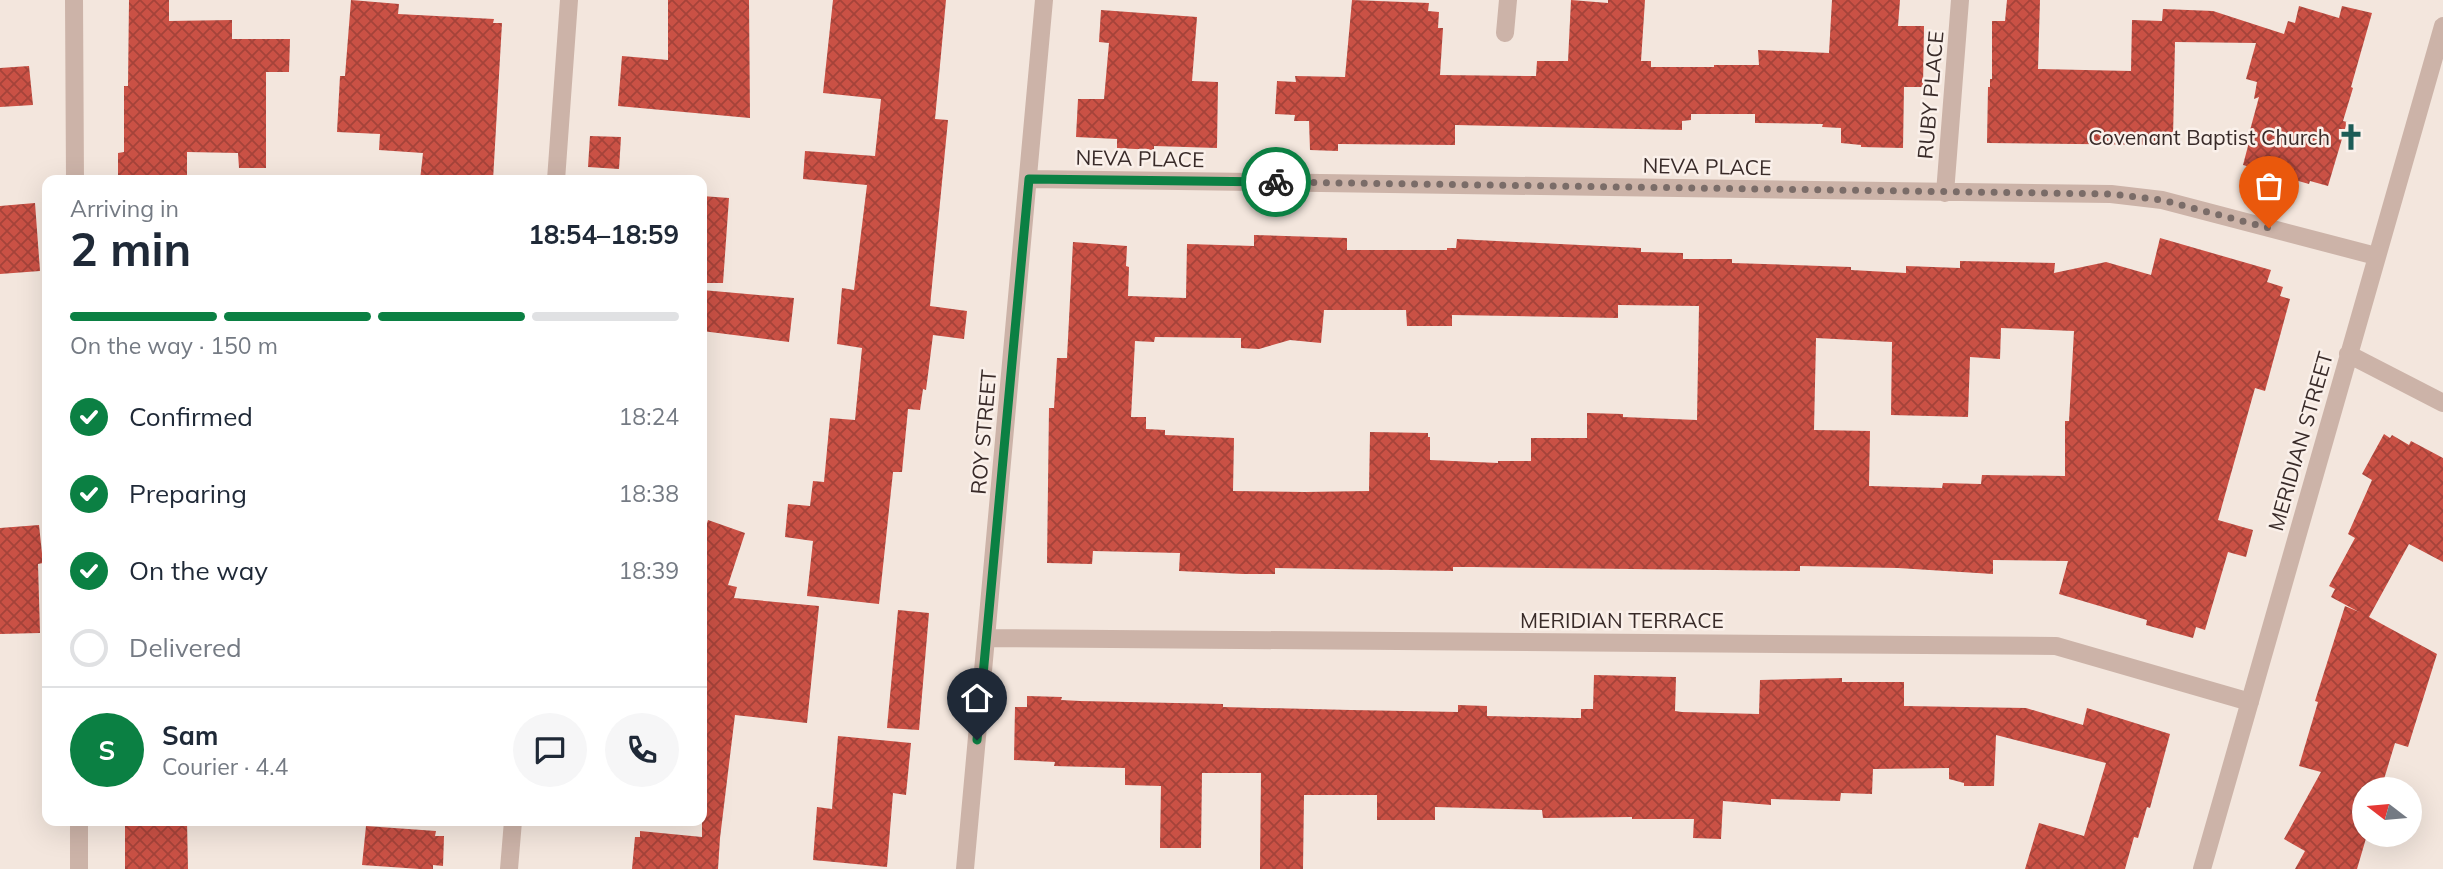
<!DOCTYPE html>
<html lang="en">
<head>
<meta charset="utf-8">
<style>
  :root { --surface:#fff; --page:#f6f6f7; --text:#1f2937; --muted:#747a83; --line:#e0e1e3; --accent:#0b8043 }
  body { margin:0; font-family:Mulish,sans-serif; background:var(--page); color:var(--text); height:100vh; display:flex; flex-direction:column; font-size:26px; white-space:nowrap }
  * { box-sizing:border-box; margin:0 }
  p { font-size:23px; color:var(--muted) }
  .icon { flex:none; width:38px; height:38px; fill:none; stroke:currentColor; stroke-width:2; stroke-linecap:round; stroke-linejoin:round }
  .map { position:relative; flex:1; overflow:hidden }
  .panel { position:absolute; left:42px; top:175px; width:665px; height:651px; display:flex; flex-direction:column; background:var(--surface); border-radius:14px; box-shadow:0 7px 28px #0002 }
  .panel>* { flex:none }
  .needle { width:46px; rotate:286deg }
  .controls { position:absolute; left:2352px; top:777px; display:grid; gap:14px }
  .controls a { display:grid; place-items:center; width:70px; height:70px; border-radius:50%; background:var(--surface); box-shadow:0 7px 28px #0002; font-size:35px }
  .pin { position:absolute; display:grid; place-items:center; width:60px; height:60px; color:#fff; margin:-72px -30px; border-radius:50% 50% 50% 0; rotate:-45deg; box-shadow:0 0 7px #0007 }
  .pin .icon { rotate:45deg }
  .courier { position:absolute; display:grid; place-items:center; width:70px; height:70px; margin:-35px; border:5px solid #0b8043; border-radius:50%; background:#fff; color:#222; box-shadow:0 2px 9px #0007 }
  .overview em { font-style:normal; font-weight:700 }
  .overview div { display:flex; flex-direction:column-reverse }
  .overview { display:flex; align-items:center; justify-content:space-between; height:119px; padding:0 28px }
  h1 { font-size:46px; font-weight:700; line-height:52px }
  .bar { display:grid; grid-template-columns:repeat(4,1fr); gap:10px 7px; align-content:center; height:84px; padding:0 28px }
  .bar i { height:9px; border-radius:5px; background:var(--line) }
  .bar .selected { background:var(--accent) }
  .bar p { grid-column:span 4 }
  .line { display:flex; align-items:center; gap:18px; padding:0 28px; border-top:2px solid var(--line) }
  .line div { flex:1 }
  .round { display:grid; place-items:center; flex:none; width:74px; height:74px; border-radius:37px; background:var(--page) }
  ol { padding:0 28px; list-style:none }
  li { display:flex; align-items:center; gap:21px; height:77px }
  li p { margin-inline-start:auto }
  li .icon { padding:7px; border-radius:50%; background:var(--accent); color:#fff; stroke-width:4 }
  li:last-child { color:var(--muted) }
  li i { width:38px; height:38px; border:4px solid var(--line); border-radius:50% }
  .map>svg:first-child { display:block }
  .building { fill:url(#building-cross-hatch); fill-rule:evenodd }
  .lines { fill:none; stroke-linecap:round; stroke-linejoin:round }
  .minor { stroke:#ccb3a8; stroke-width:18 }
  .done { stroke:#7a6c68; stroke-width:7; stroke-dasharray:0 12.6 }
  .route { stroke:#0b8043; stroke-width:9 }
  .labels { text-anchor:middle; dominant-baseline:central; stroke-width:5; stroke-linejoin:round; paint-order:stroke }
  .street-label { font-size:21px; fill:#392b29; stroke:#faf0ea }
  .poi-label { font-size:21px; fill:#392b29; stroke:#faf0ea; text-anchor:end }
</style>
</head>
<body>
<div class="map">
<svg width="2443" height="869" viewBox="0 0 2443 869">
  <defs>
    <pattern id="building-cross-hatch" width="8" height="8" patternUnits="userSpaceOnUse" patternTransform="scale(1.75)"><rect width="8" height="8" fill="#ca5145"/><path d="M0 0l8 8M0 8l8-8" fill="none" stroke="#a5433a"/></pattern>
  </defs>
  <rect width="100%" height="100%" fill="#f3e6dd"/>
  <!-- building -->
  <path class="building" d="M 129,0 L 169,0 L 169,21 L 232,20 L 232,39 L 290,39 L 289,72 L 266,72 L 266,168 L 239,168 L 238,153 L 187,152 L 187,180 L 118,180 L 118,153 L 124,152 L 124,86 L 128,86 Z
    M 351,0 L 399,4 L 398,14 L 494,19 L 493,23 L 502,23 L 493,180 L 420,180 L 423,153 L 379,150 L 380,134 L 337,132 L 340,76 L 345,76 Z
    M 668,0 L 749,0 L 750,118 L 618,106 L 622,56 L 668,60 Z
    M 833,0 L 946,0 L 935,119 L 948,120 L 930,306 L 967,311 L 964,339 L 933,335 L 926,390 L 923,389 L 920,410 L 908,409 L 902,472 L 893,472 L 879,604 L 807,596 L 813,541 L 785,537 L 788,504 L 810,506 L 813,481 L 824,482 L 830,418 L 855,420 L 862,348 L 837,344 L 842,288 L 854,290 L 867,185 L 803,179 L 805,151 L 875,156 L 881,99 L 823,93 Z
    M 1352,0 L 1429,3 L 1428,11 L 1439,12 L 1438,28 L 1443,28 L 1440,75 L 1536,76 L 1537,61 L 1568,61 L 1571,0 L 1608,3 L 1608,0 L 1645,0 L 1641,61 L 1651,61 L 1651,67 L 1714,67 L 1714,65 L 1759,65 L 1758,50 L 1829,53 L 1832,0 L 1900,0 L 1898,26 L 1924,26 L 1923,87 L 1904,87 L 1903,148 L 1861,147 L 1861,145 L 1841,143 L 1841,128 L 1822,127 L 1823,124 L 1755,123 L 1755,114 L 1691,114 L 1691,120 L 1682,121 L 1682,130 L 1455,125 L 1455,145 L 1338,144 L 1338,151 L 1310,150 L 1309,121 L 1294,121 L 1295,115 L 1275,114 L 1277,81 L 1296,82 L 1295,76 L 1345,77 Z
    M 2007,0 L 2040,0 L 2038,69 L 2131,71 L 2132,20 L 2162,21 L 2163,9 L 2213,11 L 2284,34 L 2288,21 L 2295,23 L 2299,6 L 2339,18 L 2342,6 L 2372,13 L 2351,87 L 2353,88 L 2343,121 L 2347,122 L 2328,186 L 2310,181 L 2309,184 L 2243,165 L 2248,146 L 2246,145 L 2259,97 L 2254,99 L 2257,82 L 2246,79 L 2256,43 L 2175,42 L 2173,138 L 2165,138 L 2165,145 L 1987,143 L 1988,87 L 1990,87 L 1990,79 L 1992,79 L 1992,21 L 2005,21 Z
    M 1101,10 L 1197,17 L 1192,81 L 1218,82 L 1217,148 L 1154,146 L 1154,150 L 1117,148 L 1117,139 L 1076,137 L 1078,99 L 1104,99 L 1109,43 L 1099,42 Z
    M 29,66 L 33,105 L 0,107 L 0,68 Z
    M 590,136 L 621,137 L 619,169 L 588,167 Z
    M 702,196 L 729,198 L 723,283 L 702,283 Z
    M 35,203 L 40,271 L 0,274 L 0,206 Z
    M 1254,235 L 1347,238 L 1347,250 L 1447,250 L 1447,248 L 1456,248 L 1457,239 L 1641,248 L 1641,252 L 1683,253 L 1683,259 L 1732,259 L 1732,263 L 1851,267 L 1851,270 L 1906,273 L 1906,266 L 1960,268 L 1960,261 L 2055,263 L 2054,273 L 2106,262 L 2151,275 L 2160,238 L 2271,270 L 2267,282 L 2283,287 L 2280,296 L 2290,299 L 2265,391 L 2255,388 L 2218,520 L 2253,530 L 2246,557 L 2228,552 L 2205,630 L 2196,627 L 2193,638 L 2146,625 L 2147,620 L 2059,594 L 2068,561 L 1993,560 L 1993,574 L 1898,568 L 1800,566 L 1800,571 L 1472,567 L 1453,567 L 1453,571 L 1275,568 L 1275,574 L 1243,574 L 1179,571 L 1180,553 L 1093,551 L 1092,564 L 1047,563 L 1049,408 L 1054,408 L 1057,358 L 1067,358 L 1073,242 L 1127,246 L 1126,266 L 1129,267 L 1128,296 L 1186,298 L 1187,244 L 1254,246 ZM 1618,305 L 1699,306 L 1697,420 L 1623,417 L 1623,414 L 1587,413 L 1587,438 L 1531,438 L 1531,461 L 1498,461 L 1498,463 L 1430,460 L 1430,437 L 1428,437 L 1428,433 L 1370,432 L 1369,491 L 1305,492 L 1233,491 L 1234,438 L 1165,435 L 1165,430 L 1146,429 L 1146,417 L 1131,417 L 1135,341 L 1154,342 L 1155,337 L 1241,338 L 1241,348 L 1259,349 L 1290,340 L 1321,343 L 1324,310 L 1406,310 L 1407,326 L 1452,326 L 1452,315 L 1618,318 ZM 2001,328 L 2074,331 L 2069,421 L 2065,421 L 2065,476 L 1982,475 L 1981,484 L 1943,483 L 1942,488 L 1869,486 L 1870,431 L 1814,430 L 1816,338 L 1892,342 L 1891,415 L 1968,417 L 1970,357 L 2000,359 Z
    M 702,290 L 794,298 L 789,342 L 702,331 Z
    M 2384,434 L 2390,438 L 2392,435 L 2409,445 L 2411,441 L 2443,458 L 2443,562 L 2409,544 L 2369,617 L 2437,654 L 2408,747 L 2395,743 L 2381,789 L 2364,789 L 2364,835 L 2367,835 L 2357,869 L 2295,869 L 2305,851 L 2284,839 L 2321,772 L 2299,766 L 2318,702 L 2315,701 L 2345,606 L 2359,612 L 2331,597 L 2335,589 L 2329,586 L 2355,538 L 2348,534 L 2372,480 L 2362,474 Z
    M 708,520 L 745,533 L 728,585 L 737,587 L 734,598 L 819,606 L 807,723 L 735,715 L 720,838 L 718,869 L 632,869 L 635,837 L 640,837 L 640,831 L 702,837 L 702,539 Z
    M 39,525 L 43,563 L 38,564 L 40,633 L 0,634 L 0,528 Z
    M 898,610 L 929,613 L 919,730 L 887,728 Z
    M 1594,675 L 1676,677 L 1675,711 L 1682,712 L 1759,714 L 1760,680 L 1842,678 L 1842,682 L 1904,682 L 1904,706 L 2026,708 L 2083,725 L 2087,708 L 2170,734 L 2150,808 L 2147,807 L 2138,838 L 2134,837 L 2125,869 L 2025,869 L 2039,823 L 2084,836 L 2106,763 L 1996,735 L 1994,786 L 1964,786 L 1964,783 L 1949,779 L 1949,768 L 1873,769 L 1872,794 L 1841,793 L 1840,801 L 1771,799 L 1771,805 L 1723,801 L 1721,839 L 1693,838 L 1694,819 L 1632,819 L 1632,817 L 1543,818 L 1542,810 L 1435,807 L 1435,820 L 1377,820 L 1377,795 L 1304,795 L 1303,869 L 1260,869 L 1261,773 L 1202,773 L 1201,848 L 1160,848 L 1161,786 L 1125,785 L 1125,768 L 1054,766 L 1055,762 L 1014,760 L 1015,707 L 1027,707 L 1027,696 L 1062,697 L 1061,700 L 1080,701 L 1223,704 L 1223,707 L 1351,710 L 1458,712 L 1458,705 L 1487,706 L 1487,716 L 1574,718 L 1581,718 L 1581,709 L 1593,709 Z
    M 838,736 L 911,743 L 906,795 L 893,793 L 887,867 L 813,860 L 817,807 L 832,809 Z
    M 125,821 L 187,821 L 188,869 L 125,869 Z
    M 366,826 L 436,831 L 435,836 L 444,836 L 443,866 L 433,865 L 433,869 L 420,869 L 362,865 Z"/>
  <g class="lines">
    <!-- minor -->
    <path class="minor" d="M 74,0 L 75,180
      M 1505,33 L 1508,0
      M 1029,179 L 2111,194 L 2162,200 L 2376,256
      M 556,180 L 569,0
      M 1945,193 L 1960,0
      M 2348,354 L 2443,403
      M 987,638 L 2056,646 L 2250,702
      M 79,821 L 79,869
      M 509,869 L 513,821
      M 965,869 L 1044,0
      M 2202,869 L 2443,26"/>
  </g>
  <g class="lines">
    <!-- done -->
    <path class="done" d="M 1276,182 L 2111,194 L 2162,200 L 2269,228"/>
    <!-- route -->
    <path class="route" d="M 977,740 L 1029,179 L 1276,182"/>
  </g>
  <!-- icons -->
  <defs>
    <symbol id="church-bare" viewBox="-9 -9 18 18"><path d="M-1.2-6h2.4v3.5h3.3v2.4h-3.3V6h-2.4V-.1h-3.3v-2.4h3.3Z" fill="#1d5c57" stroke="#faf0ea" stroke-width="2.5" paint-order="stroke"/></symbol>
  </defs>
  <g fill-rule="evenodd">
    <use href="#church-bare" x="2332" y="118" width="38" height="38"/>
  </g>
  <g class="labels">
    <!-- street labels -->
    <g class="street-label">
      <text transform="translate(1930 95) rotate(-85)">RUBY PLACE</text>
      <text transform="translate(1140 158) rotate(1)">NEVA PLACE</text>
      <text transform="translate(1707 166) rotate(1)">NEVA PLACE</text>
      <text transform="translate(983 432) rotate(-85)">ROY STREET</text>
      <text transform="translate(2300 441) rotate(-74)">MERIDIAN STREET</text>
      <text x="1622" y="620">MERIDIAN TERRACE</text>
    </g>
    <!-- poi labels -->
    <g class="poi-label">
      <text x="2330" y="137">Covenant Baptist Church</text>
    </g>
  </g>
</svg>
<div class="controls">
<a><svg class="needle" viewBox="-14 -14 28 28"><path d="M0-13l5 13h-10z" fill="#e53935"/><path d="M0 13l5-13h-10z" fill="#747a83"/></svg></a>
</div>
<div class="pin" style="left:2269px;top:228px;background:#ea580c"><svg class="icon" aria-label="bag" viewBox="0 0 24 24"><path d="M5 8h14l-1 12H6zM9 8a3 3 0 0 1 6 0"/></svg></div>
<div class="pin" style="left:977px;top:740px;background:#1f2937"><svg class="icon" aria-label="home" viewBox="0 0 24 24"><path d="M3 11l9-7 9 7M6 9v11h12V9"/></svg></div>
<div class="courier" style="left:1276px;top:182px"><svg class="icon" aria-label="bike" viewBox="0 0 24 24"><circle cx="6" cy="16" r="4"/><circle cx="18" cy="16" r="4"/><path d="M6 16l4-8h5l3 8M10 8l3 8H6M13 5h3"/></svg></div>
<section class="panel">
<div class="overview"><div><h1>2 min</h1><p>Arriving in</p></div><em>18:54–18:59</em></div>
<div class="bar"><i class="selected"></i><i class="selected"></i><i class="selected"></i><i></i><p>On the way · 150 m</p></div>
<ol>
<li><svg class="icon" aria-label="check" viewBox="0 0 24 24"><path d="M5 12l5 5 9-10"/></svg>Confirmed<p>18:24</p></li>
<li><svg class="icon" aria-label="check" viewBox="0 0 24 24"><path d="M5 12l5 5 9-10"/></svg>Preparing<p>18:38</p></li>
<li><svg class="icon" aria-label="check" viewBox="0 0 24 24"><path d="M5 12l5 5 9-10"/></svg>On the way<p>18:39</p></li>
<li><i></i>Delivered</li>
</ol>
<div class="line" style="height:126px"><b class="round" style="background:var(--accent);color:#fff">S</b><div><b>Sam</b><p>Courier · 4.4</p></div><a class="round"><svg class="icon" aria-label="chat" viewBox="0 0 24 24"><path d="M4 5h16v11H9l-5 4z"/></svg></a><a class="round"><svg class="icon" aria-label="phone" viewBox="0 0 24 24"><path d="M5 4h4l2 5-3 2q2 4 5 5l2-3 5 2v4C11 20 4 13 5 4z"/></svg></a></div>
</section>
</div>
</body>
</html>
